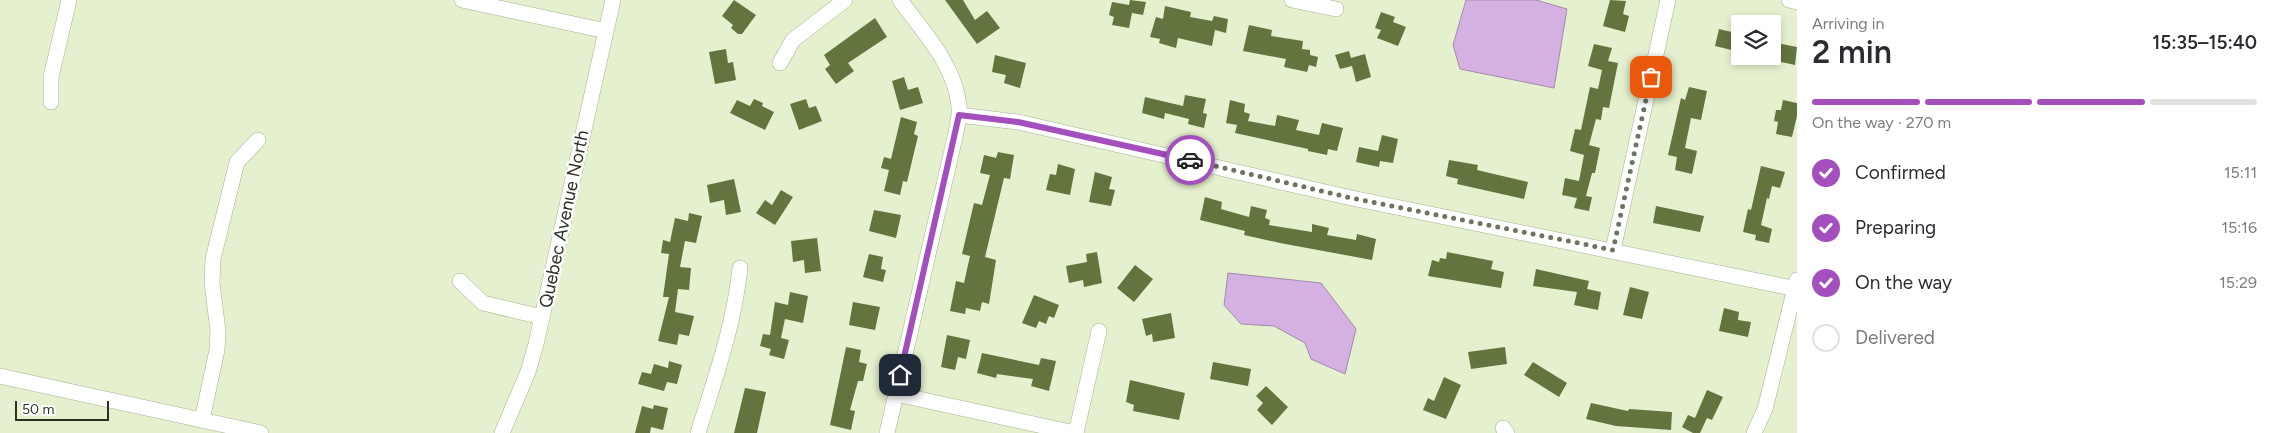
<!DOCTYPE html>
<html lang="en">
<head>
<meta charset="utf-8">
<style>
  :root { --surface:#fff; --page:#f7f7f7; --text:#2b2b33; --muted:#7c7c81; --line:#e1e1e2; --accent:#a34fbe }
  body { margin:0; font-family:Figtree,sans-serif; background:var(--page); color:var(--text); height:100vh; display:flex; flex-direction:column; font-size:19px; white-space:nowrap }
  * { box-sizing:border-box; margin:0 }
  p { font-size:16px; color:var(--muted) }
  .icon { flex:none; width:28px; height:28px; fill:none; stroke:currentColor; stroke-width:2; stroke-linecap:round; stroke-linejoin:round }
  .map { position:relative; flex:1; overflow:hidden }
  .drawer { display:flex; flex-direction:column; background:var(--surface); width:475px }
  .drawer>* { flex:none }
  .tools { position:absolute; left:1731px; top:15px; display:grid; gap:10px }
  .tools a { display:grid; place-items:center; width:50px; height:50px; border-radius:0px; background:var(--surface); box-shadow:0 2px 8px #0003; font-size:25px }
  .scale { position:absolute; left:15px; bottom:12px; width:94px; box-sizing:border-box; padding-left:5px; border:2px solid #2d3124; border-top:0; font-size:14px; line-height:18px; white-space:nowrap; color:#2d3124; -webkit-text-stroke:4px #fff; paint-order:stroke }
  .pin { position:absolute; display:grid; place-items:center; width:42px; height:42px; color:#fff; margin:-21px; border-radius:10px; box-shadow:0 2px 8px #0006 }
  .courier { position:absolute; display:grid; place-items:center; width:50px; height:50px; margin:-25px; border:4px solid #a34fbe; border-radius:50%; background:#fff; color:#222; box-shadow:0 1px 6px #0007 }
  .head em { font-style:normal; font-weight:600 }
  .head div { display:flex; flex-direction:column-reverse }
  .head { display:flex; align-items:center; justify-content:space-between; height:85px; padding:0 15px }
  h1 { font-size:32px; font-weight:600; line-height:38px }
  .bar { display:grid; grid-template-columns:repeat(4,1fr); gap:8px 5px; align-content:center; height:60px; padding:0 15px }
  .bar i { height:6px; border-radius:4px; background:var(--line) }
  .bar .selected { background:var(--accent) }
  .bar p { grid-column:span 4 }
  ol { padding:0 15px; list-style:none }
  li { display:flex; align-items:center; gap:15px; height:55px }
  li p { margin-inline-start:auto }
  li .icon { padding:5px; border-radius:50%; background:var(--accent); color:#fff; stroke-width:4 }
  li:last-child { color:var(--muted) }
  li i { width:28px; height:28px; border:2px solid var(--line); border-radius:50% }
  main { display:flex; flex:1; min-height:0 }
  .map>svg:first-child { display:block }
  .water { fill:#d5b0e2; stroke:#a38aa9 }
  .building { fill:#64743e }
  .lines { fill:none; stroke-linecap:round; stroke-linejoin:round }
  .street-casing { stroke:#a5b08f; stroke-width:16 }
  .street { stroke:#fff; stroke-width:15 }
  .done { stroke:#6d7460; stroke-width:5; stroke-dasharray:0 9 }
  .route { stroke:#a34fbe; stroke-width:6 }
  .labels { text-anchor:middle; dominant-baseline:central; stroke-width:5; stroke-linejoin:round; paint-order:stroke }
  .street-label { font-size:18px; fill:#2d3124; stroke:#fff }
</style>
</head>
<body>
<main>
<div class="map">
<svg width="1797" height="433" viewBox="0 0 1797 433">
  <rect width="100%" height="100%" fill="#e5f1ce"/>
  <!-- water -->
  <path class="water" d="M 1466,0 L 1536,0 L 1567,9 L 1554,88 L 1460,69 L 1453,45 Z
    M 1228,273 L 1321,283 L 1356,329 L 1345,374 L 1311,359 L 1305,343 L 1274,326 L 1241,324 L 1224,305 Z"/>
  <!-- building -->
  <path class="building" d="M 734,0 L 756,15 L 742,34 L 738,34 L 731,28 L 733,25 L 722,16 Z
    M 945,0 L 963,0 L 975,20 L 987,11 L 1000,28 L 977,44 Z
    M 1130,0 L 1146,2 L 1143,15 L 1132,13 L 1129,28 L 1112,25 L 1114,17 L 1109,15 L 1112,2 L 1129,5 Z
    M 1610,0 L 1626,1 L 1623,14 L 1629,16 L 1625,32 L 1603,26 Z
    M 1165,6 L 1191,12 L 1190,17 L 1212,21 L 1214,16 L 1228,19 L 1226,33 L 1215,30 L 1212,46 L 1178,38 L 1176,48 L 1159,43 L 1160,39 L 1150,37 L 1156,17 L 1163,19 Z
    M 1381,12 L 1395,17 L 1393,22 L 1406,27 L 1398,46 L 1377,38 L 1381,30 L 1375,28 Z
    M 875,18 L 887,37 L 848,63 L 854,71 L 836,84 L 825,69 L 830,65 L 824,55 Z
    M 1249,25 L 1272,30 L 1271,36 L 1303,41 L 1302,49 L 1310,50 L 1310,55 L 1318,57 L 1316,67 L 1309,65 L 1307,72 L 1284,67 L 1286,59 L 1243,51 Z
    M 1719,29 L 1740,34 L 1740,52 L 1715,46 Z
    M 1772,42 L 1797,47 L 1795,65 L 1772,60 Z
    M 1594,44 L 1612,48 L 1608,61 L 1618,63 L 1609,108 L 1603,107 L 1601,120 L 1596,119 L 1589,145 L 1600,148 L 1595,173 L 1592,173 L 1586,196 L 1592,197 L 1589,211 L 1574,208 L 1577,198 L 1562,195 L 1565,178 L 1579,181 L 1584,155 L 1570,151 L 1575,129 L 1581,130 L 1590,87 L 1598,89 L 1602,70 L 1588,66 Z
    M 726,49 L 728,63 L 733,62 L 736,80 L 715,84 L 709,52 Z
    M 1349,51 L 1351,58 L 1365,54 L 1371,77 L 1356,82 L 1352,66 L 1340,69 L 1335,55 Z
    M 995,55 L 1026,63 L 1020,88 L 1004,83 L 1006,75 L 992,72 Z
    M 904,77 L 908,90 L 918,87 L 923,103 L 900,110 L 892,81 Z
    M 1689,87 L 1707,91 L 1701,120 L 1691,118 L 1685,148 L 1697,151 L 1692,174 L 1675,170 L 1677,157 L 1668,155 L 1681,98 L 1685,100 Z
    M 1185,95 L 1206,99 L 1203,113 L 1207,114 L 1204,128 L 1188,124 L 1189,119 L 1165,113 L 1164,119 L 1142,113 L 1145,97 L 1183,106 Z
    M 754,99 L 763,103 L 762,106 L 774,112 L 765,130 L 730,113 L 737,100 L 750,106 Z
    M 806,99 L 809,108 L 816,106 L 822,121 L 799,130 L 790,104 Z
    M 1230,100 L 1245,104 L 1244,112 L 1250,114 L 1248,121 L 1275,126 L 1277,115 L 1299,120 L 1296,130 L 1319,135 L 1322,123 L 1343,128 L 1337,151 L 1328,149 L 1327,155 L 1308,151 L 1308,149 L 1235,133 L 1237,125 L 1226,123 Z
    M 1783,100 L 1797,103 L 1797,116 L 1792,137 L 1776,134 L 1778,122 L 1774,121 L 1776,110 L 1781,110 Z
    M 901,117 L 917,122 L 914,134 L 918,136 L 907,182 L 903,181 L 900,195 L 884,191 L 889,170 L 881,168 L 884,157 L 891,159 Z
    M 1382,135 L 1398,139 L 1393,163 L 1380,161 L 1379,167 L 1356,162 L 1359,147 L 1378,151 Z
    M 998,152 L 1014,155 L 1010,179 L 1004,178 L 985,257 L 996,260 L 989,304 L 982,302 L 980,311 L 966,308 L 965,314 L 950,311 L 956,281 L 964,283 L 970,256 L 962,254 L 974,203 L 982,205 L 990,175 L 980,173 L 984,155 L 996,158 Z
    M 1449,160 L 1478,165 L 1477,170 L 1528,182 L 1524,199 L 1457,184 L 1458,179 L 1446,176 Z
    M 1058,164 L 1075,169 L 1070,195 L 1046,190 L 1050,174 L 1056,175 Z
    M 1761,166 L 1785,172 L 1780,188 L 1772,186 L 1769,199 L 1767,198 L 1761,225 L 1772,229 L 1769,243 L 1755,240 L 1756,235 L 1743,232 L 1748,209 L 1751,210 Z
    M 1095,172 L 1112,177 L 1109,189 L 1115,190 L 1111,206 L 1089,202 Z
    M 734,179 L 741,212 L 726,215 L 724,200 L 710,203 L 707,185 Z
    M 781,190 L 793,197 L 775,225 L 756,213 L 765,200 L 772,205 Z
    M 1205,197 L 1222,202 L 1221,209 L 1249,217 L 1251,206 L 1267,210 L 1265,218 L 1270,220 L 1269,225 L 1312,232 L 1312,224 L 1329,228 L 1327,235 L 1356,240 L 1357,234 L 1376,239 L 1372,260 L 1280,243 L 1244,235 L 1245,231 L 1200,220 Z
    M 1656,206 L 1704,216 L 1700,232 L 1653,223 Z
    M 874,210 L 901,215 L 896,238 L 869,231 Z
    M 689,213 L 702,216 L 696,243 L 685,241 L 680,267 L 691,268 L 689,290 L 678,289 L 675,312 L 694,316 L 689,336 L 679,334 L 677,345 L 658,341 L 669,297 L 663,297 L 669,254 L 661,253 L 663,240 L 670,242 L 675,218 L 688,221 Z
    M 817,238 L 821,271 L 805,273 L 804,260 L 793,262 L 791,241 Z
    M 1097,252 L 1102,283 L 1084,287 L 1083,280 L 1069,283 L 1066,266 L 1087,262 L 1086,254 Z
    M 1447,252 L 1493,261 L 1491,269 L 1504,272 L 1501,288 L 1428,276 L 1432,260 L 1439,262 L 1440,258 L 1446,259 Z
    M 869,254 L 883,257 L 881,269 L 886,270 L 883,282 L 863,277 Z
    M 1135,265 L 1153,279 L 1134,302 L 1117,288 Z
    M 1536,269 L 1589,281 L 1587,289 L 1601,292 L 1598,310 L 1574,305 L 1577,292 L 1533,286 Z
    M 1630,287 L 1649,292 L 1642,319 L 1623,315 Z
    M 790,292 L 808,296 L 803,323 L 785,319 L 781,338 L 789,340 L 784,359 L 769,355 L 771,349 L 760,346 L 763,334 L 770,335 L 775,302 L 788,305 Z
    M 1034,295 L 1059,305 L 1054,318 L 1049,316 L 1046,324 L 1039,321 L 1036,328 L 1022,323 Z
    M 853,302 L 880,307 L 875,330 L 849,325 Z
    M 1724,308 L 1739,312 L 1738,320 L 1751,322 L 1748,337 L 1719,331 Z
    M 1171,313 L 1175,338 L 1153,342 L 1152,334 L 1146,336 L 1142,319 Z
    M 947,335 L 970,340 L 966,359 L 958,357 L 955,370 L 941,367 Z
    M 846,347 L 861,350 L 859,362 L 867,364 L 863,381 L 858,381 L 850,410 L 855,411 L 851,430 L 830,425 Z
    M 1505,347 L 1507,364 L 1471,369 L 1468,352 Z
    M 982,353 L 1039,365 L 1041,358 L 1056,361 L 1049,391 L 1031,386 L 1033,379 L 997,374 L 996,378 L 977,373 Z
    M 669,361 L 682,365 L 677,384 L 667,382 L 664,391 L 638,384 L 642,372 L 651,374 L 654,364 L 668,368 Z
    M 1213,362 L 1251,369 L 1248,386 L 1210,379 Z
    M 1533,362 L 1567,383 L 1559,397 L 1524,375 Z
    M 1444,377 L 1461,385 L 1446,419 L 1423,410 L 1428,398 L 1434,401 Z
    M 1130,380 L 1185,393 L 1179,420 L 1133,411 L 1134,405 L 1126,402 Z
    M 1266,386 L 1288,407 L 1272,425 L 1257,410 L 1263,403 L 1256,396 Z
    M 745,388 L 766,392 L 757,433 L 734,433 Z
    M 1707,390 L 1723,397 L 1712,420 L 1707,418 L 1700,433 L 1693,433 L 1682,427 L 1688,415 L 1695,418 Z
    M 1591,403 L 1628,411 L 1629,409 L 1672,412 L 1671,430 L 1616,426 L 1586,419 Z
    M 654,405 L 668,408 L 663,430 L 651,427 L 650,433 L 635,433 L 642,406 L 653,409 Z"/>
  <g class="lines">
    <defs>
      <path id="street" d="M 462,0 L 606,31
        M 1292,0 L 1336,9
        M 1789,0 L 1797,2
        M 780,63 L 793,40 L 845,0
        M 51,102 L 51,77 L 69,0
        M 959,115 L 1018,122 L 1347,197 L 1797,289
        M 1613,250 L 1668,0
        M 460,281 L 483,303 L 542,317
        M 0,376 L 261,433
        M 896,394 L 1075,433
        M 202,420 L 217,350 L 218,331 L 212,283 L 213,259 L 237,162 L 258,140
        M 1503,428 L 1507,433
        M 502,433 L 528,372 L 536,344 L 613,0
        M 698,433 C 715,378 734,326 740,268
        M 887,433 L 955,137 C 957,127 960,116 959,106 C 955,65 924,33 900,0
        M 1076,433 L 1099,331
        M 1754,433 L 1765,409 L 1797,280"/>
    </defs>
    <!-- street casing -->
    <use href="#street" class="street-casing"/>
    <!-- street -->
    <use href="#street" class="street"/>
  </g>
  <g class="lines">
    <!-- done -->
    <path class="done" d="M 1190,160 L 1347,197 L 1613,250 L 1651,77"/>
    <!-- route -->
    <path class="route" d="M 900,375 L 959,115 L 1018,122 L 1190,160"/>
  </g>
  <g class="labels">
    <!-- street labels -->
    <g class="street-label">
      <text transform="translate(564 219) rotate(-78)">Quebec Avenue North</text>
    </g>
  </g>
</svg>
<div class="tools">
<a><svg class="icon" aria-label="layers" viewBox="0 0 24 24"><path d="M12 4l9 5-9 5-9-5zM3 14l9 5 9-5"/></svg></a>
</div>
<div class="scale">50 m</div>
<div class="pin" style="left:1651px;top:77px;background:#ea580c"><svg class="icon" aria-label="bag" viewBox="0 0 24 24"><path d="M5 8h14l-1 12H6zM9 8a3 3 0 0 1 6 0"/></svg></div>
<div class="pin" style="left:900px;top:375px;background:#1f2937"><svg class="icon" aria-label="home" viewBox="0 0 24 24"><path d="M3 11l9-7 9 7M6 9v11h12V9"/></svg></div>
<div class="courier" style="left:1190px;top:160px"><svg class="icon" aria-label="car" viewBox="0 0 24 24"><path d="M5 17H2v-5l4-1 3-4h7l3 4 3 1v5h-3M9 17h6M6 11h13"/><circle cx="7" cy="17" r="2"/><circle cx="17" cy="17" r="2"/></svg></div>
</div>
<section class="drawer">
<div class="head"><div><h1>2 min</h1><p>Arriving in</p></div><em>15:35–15:40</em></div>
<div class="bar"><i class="selected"></i><i class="selected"></i><i class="selected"></i><i></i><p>On the way · 270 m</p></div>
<ol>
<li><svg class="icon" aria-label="check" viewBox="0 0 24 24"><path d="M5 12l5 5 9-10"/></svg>Confirmed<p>15:11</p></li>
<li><svg class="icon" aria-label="check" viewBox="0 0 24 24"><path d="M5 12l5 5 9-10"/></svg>Preparing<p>15:16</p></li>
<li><svg class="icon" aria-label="check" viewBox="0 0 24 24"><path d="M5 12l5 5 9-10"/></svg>On the way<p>15:29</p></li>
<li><i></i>Delivered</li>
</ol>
</section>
</main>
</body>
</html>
